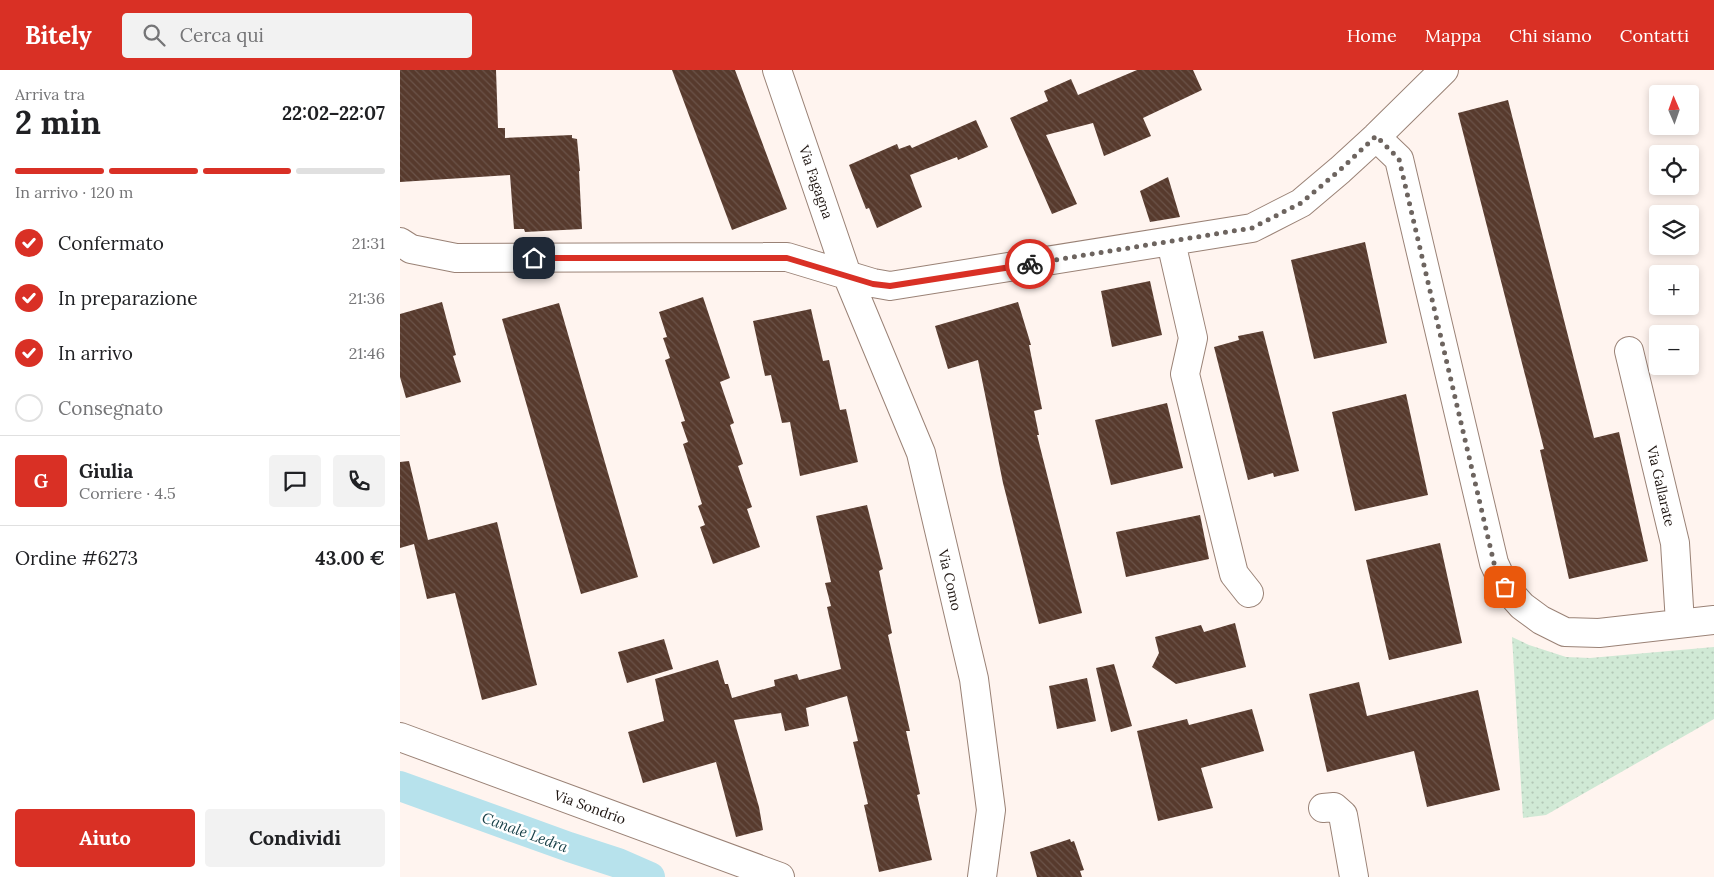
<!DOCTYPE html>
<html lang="it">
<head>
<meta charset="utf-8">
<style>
  :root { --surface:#fff; --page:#f2f2f2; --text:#202124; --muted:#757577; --line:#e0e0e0; --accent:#d93025 }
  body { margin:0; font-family:Lora,serif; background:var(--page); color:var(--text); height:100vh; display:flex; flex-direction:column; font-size:19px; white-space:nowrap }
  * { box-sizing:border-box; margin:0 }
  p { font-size:16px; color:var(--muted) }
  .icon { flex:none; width:28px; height:28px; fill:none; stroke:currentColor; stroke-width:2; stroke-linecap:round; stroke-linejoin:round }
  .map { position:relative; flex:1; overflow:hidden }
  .panel { display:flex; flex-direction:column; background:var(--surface); width:400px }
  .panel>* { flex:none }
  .needle { width:32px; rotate:358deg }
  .buttons { position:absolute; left:1249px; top:15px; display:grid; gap:10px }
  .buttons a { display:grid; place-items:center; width:50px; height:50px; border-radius:5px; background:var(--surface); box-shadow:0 2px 8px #0003; font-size:25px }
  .pin { position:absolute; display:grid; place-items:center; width:42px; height:42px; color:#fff; margin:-21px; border-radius:10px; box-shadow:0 2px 8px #0006 }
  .courier { position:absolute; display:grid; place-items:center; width:50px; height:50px; margin:-25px; border:4px solid #d93025; border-radius:50%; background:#fff; color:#222; box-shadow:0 1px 6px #0007 }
  .head em { font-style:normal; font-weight:700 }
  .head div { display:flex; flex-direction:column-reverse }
  .head { display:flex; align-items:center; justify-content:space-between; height:85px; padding:0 15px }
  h1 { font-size:32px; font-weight:700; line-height:38px }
  .bar { display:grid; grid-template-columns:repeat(4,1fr); gap:8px 5px; align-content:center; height:60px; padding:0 15px }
  .bar i { height:6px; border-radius:4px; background:var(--line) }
  .bar .active { background:var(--accent) }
  .bar p { grid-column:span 4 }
  .line { display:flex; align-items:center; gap:12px; padding:0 15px; border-top:1px solid var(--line) }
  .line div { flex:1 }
  .round { display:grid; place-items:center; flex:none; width:52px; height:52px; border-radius:5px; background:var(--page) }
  ol { padding:0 15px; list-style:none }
  li { display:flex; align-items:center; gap:15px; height:55px }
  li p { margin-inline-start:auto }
  li .icon { padding:5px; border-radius:50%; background:var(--accent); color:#fff; stroke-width:4 }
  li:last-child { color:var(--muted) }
  li i { width:28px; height:28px; border:2px solid var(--line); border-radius:50% }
  .action { display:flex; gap:10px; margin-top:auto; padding:10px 15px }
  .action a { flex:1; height:58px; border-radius:5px; background:var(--accent); color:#fff; font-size:20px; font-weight:700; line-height:58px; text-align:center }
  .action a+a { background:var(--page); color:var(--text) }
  header { display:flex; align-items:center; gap:30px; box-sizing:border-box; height:70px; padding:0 25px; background:var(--accent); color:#fff }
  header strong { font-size:24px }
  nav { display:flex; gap:28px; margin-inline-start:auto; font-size:18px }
  .search { width:350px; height:45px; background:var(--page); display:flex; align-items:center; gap:12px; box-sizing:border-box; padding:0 18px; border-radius:5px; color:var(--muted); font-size:19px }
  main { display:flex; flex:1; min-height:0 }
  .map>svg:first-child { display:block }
  .grass { fill:url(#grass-dots) }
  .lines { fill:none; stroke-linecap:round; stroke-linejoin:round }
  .canal { stroke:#b7e2ec; stroke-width:30 }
  .building { fill:url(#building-back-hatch) }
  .minor-casing { stroke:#9a8276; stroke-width:30 }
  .tertiary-casing { stroke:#9a8276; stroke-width:30 }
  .minor { stroke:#fff; stroke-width:28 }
  .tertiary { stroke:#fff; stroke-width:28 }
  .done { stroke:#6d645f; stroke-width:5; stroke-dasharray:0 9 }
  .route { stroke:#d93025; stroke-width:6 }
  .labels { text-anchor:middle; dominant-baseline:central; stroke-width:5; stroke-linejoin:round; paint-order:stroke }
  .street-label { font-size:14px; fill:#1f1612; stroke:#fff }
  .water-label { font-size:15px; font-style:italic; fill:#173f47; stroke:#fff }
</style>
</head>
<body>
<header>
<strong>Bitely</strong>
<div class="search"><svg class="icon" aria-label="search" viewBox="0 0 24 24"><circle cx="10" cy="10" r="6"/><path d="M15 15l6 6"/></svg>Cerca qui</div>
<nav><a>Home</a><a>Mappa</a><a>Chi siamo</a><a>Contatti</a></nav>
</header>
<main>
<section class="panel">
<div class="head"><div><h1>2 min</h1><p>Arriva tra</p></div><em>22:02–22:07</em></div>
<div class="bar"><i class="active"></i><i class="active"></i><i class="active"></i><i></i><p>In arrivo · 120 m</p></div>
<ol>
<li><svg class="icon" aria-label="check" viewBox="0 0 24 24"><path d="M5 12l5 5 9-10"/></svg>Confermato<p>21:31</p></li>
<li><svg class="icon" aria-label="check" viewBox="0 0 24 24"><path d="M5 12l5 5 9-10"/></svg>In preparazione<p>21:36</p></li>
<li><svg class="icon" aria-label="check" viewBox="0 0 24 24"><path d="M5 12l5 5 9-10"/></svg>In arrivo<p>21:46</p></li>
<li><i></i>Consegnato</li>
</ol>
<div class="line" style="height:90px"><b class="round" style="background:var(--accent);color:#fff">G</b><div><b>Giulia</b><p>Corriere · 4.5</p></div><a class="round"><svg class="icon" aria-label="chat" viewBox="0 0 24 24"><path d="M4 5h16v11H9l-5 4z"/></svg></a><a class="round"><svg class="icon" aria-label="phone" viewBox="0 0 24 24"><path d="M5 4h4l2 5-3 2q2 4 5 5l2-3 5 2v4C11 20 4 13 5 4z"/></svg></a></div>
<div class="line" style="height:65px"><div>Ordine #6273</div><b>43.00 €</b></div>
<div class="action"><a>Aiuto</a><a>Condividi</a></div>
</section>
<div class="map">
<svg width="1314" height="807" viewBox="0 0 1314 807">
  <defs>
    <pattern id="grass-dots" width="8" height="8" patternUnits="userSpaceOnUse" patternTransform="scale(1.25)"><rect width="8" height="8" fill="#d0e9d5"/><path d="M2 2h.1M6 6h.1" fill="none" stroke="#b2c7b6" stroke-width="1.8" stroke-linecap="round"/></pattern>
    <pattern id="building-back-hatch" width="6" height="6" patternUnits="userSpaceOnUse" patternTransform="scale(1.25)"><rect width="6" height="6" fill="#573a2d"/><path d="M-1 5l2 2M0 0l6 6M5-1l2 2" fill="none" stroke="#6b5349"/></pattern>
  </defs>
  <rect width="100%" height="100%" fill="#fff4ef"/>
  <!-- grass -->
  <path class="grass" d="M 1112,567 L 1129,575 L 1166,587 L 1190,588 L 1314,577 L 1314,649 L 1146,745 L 1123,748 Z"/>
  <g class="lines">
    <!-- canal -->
    <path class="canal" d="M 0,716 L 169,777 L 218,793 L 250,807"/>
  </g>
  <!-- building -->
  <path class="building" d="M 0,0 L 96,0 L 98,58 L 105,58 L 105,68 L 172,65 L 172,68 L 177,69 L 180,101 L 179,101 L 182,159 L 125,162 L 124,159 L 114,159 L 110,105 L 0,112 Z
    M 272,0 L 335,0 L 387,139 L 332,160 Z
    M 737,0 L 793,0 L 802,20 L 743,48 L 751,66 L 704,86 L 693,53 L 646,65 L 677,134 L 652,144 L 610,48 L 648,31 L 644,21 L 671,9 L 678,25 Z
    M 1108,30 L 1194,368 L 1219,362 L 1248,491 L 1169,509 L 1140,380 L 1144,379 L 1058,43 Z
    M 576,50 L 588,77 L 558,90 L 557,87 L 510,105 L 522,137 L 477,158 L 469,138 L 466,139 L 449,95 L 497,74 L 499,79 L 510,75 L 512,78 Z
    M 768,107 L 780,147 L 750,152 L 740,121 Z
    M 965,172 L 987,273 L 914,289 L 891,190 Z
    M 750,211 L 762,265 L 712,277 L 701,221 Z
    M 303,227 L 330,308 L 320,312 L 334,353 L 330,355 L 343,394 L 338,396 L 352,437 L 347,439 L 360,477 L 313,494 L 300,457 L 305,455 L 298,436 L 302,434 L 283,374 L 288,372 L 281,352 L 285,351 L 265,290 L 270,288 L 263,268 L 267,267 L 259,242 Z
    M 42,232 L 56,285 L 53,286 L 61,312 L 6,328 L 0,307 L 0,244 Z
    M 618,232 L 631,275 L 629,275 L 642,339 L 634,341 L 639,365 L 637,365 L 682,543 L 639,554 L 603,413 L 578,290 L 548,299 L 535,256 Z
    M 159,233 L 238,507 L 181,524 L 102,249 Z
    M 411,239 L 423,291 L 429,290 L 440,340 L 446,339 L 458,392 L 400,406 L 390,352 L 382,353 L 371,305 L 365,306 L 353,251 Z
    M 863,261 L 899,401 L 874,407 L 873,403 L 848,410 L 814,277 L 839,270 L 838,266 Z
    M 1006,324 L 1028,425 L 955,441 L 932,342 Z
    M 767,333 L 783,398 L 711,415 L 695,350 Z
    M 9,391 L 28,470 L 97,452 L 137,615 L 82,630 L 55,523 L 27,529 L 14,474 L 0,478 L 0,392 Z
    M 467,435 L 483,499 L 479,501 L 492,563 L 488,565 L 510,661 L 506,661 L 520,724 L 517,725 L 532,790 L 479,802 L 464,735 L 468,734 L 453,672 L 458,671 L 447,626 L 406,638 L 409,656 L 385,661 L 381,643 L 334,650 L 359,737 L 363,760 L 336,767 L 316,692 L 243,713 L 228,662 L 264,651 L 255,609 L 318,590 L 325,614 L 328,614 L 332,628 L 375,616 L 374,610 L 397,604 L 399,610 L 441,599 L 427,537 L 431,536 L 425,513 L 431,512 L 416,446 Z
    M 800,445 L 809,489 L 726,507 L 716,462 Z
    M 1040,473 L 1062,573 L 989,590 L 966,490 Z
    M 835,553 L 846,597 L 776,614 L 752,597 L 759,583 L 755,567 L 801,555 L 804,562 Z
    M 264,569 L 273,599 L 227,613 L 218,582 Z
    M 714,594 L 732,656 L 711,662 L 696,598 Z
    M 687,608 L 696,651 L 657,659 L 649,616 Z
    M 959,612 L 967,646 L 1078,620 L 1100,720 L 1027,737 L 1014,681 L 927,702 L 909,624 Z
    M 852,639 L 864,681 L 801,698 L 813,738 L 758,751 L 737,661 L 787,649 L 789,655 Z
    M 670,769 L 671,772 L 674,771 L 684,800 L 680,801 L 682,807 L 637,807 L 630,782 Z"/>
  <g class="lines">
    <defs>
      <path id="minor" d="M 377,0 L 447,205 L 521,383 L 574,609 L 591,740 L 582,807
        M 976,67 L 999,89 L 1082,442 L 1094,493 L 1105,517 L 1122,536 L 1141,550 L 1165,562 L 1199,563 L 1314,550
        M 0,172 L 11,179 L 56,188 L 387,187 L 473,213 L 490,216 L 852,158 L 901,133 L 940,100 L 976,67 L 1044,0
        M 771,172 L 793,268 L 785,304 L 834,504 L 849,523
        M 1229,281 L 1275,473 L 1280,553
        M 923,738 L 934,737 L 943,745 L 954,807"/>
      <path id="tertiary" d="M 0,667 L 380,807"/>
    </defs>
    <!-- minor casing -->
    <use href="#minor" class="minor-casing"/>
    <!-- tertiary casing -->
    <use href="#tertiary" class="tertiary-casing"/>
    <!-- minor -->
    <use href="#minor" class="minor"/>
    <!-- tertiary -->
    <use href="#tertiary" class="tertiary"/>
  </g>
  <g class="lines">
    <!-- done -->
    <path class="done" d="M 630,194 L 852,158 L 901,133 L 940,100 L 976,66 L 999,89 L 1090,476 L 1094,493 L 1105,517"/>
    <!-- route -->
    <path class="route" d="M 134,188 L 387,188 L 473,214 L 490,216 L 630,194"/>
  </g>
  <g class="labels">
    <!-- street labels -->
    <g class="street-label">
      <text transform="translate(416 112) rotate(71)">Via Fagagna</text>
      <text transform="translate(1261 416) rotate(77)">Via Gallarate</text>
      <text transform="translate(550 510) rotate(77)">Via Como</text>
      <text transform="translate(190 737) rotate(20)">Via Sondrio</text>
    </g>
    <!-- water labels -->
    <g class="water-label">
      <text transform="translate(125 762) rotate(20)">Canale Ledra</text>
    </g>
  </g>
</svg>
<div class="buttons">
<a><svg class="needle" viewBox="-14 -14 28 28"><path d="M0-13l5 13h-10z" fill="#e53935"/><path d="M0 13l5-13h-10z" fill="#757577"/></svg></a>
<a><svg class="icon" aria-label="locate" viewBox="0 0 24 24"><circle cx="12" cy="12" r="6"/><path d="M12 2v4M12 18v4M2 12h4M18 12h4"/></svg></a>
<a><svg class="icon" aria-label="layers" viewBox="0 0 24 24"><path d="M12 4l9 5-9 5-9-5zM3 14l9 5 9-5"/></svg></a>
<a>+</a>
<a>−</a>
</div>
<div class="pin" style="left:1105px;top:517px;background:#ea580c"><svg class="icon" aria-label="bag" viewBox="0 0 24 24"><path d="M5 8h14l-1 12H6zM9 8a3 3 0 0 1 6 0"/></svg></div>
<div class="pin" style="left:134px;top:188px;background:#1f2937"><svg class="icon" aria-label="home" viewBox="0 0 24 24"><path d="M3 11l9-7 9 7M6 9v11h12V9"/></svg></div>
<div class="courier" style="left:630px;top:194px"><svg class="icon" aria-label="bike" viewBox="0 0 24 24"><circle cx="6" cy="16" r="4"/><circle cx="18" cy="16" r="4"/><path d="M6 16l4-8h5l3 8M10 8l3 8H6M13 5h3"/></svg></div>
</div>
</main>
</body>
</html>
